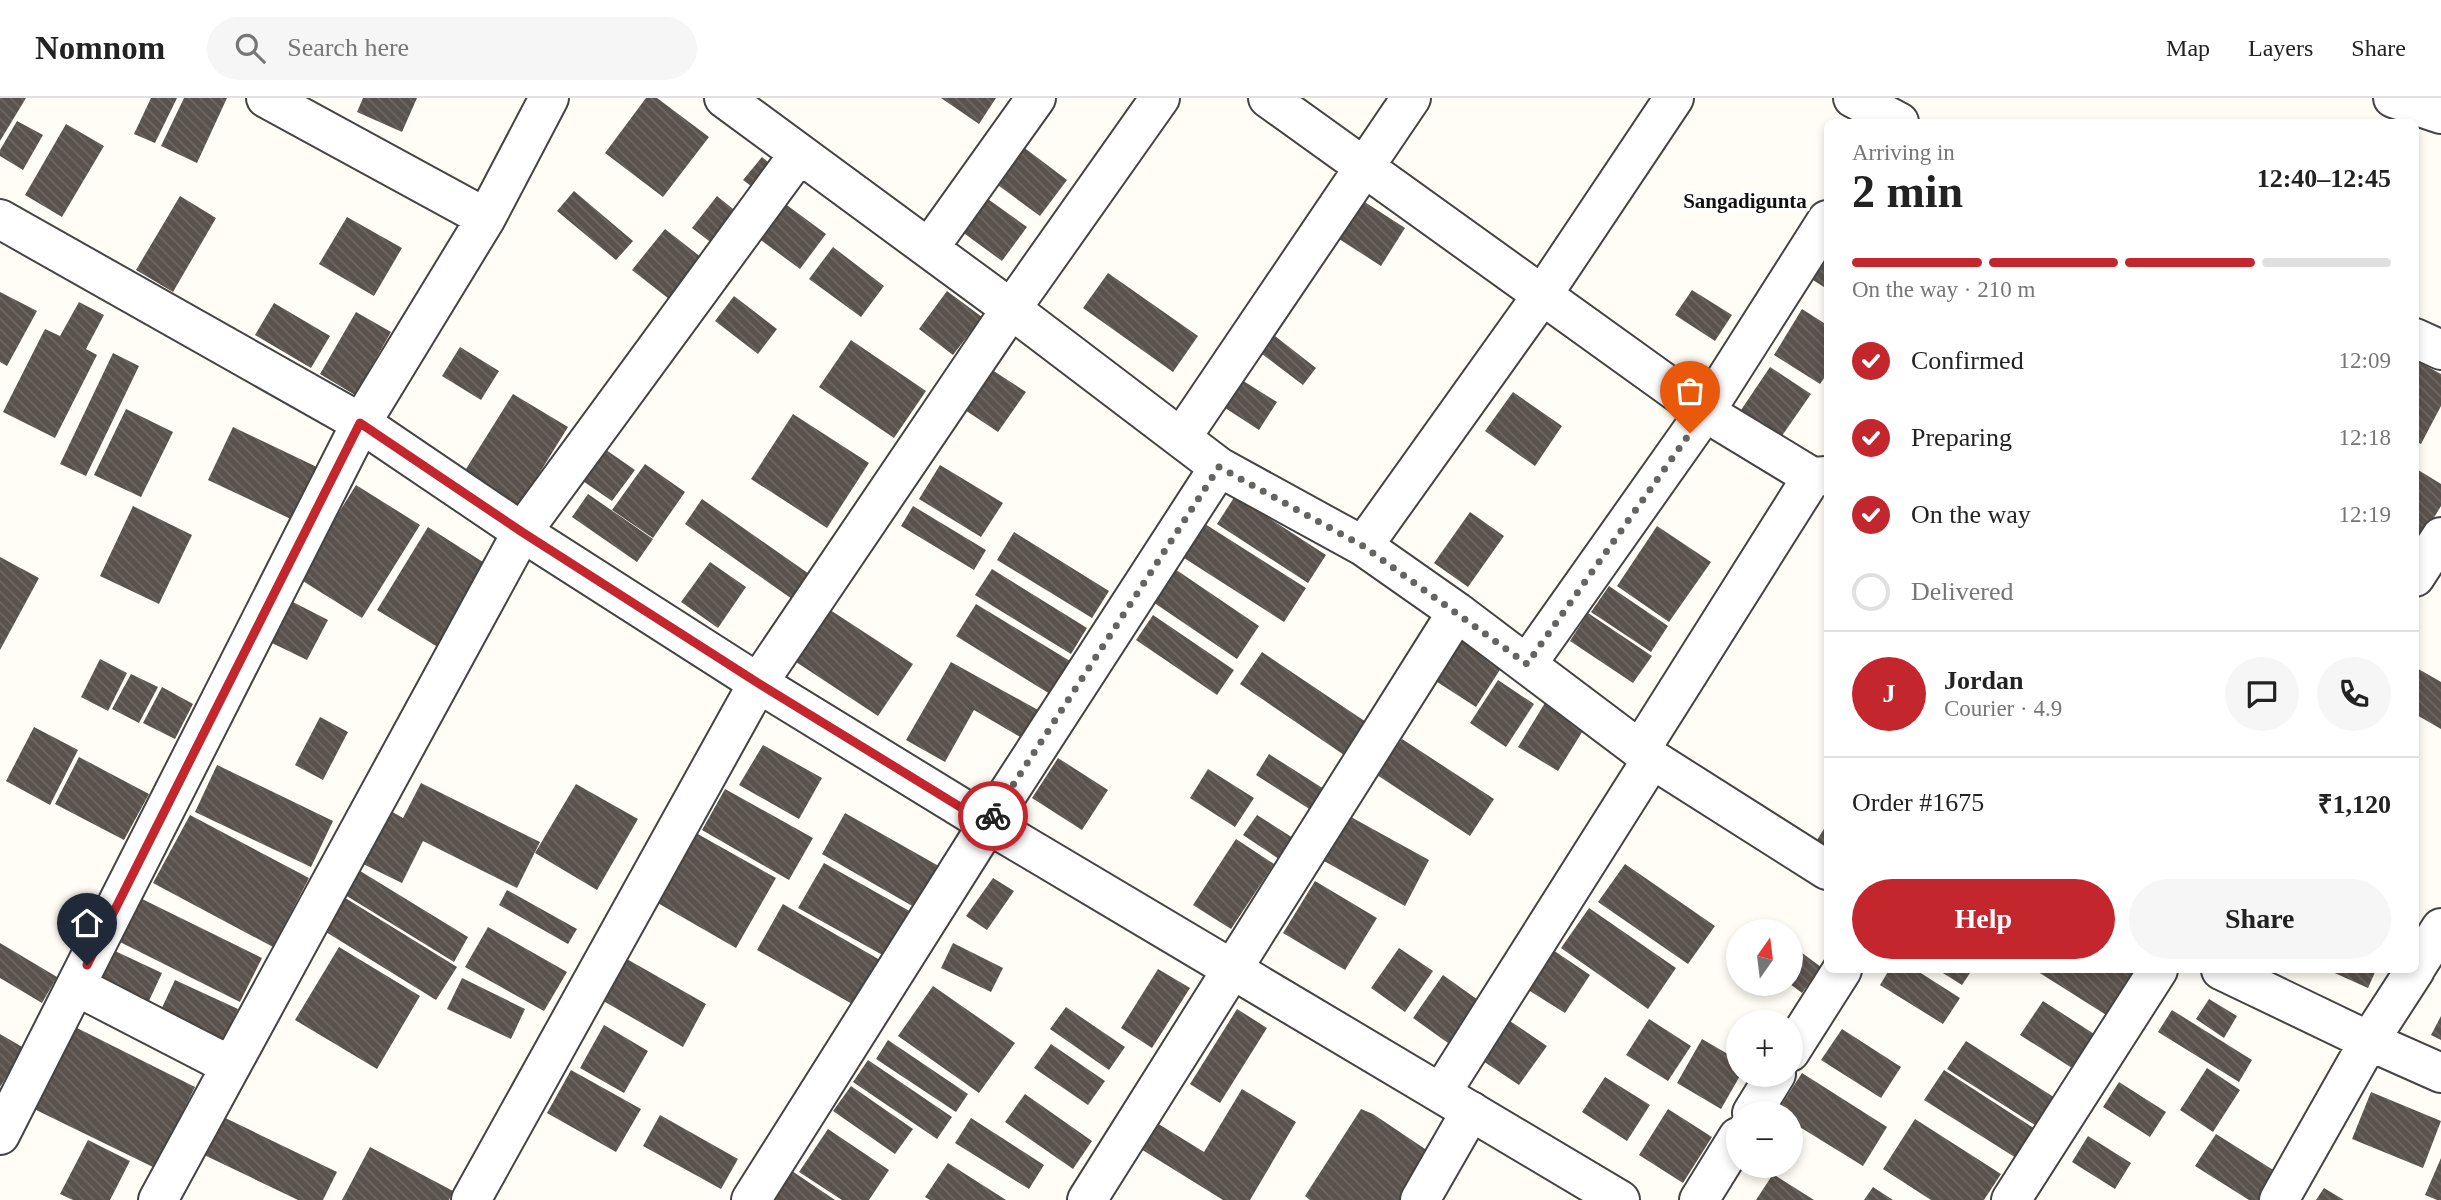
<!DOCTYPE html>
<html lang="en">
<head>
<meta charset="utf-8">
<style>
  :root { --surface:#fff; --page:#f6f6f6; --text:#222; --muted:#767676; --line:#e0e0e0; --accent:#c4262e }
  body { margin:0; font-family:Georgia,serif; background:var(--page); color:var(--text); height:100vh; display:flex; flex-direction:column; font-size:26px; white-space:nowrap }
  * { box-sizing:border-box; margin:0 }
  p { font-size:23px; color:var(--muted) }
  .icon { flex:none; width:38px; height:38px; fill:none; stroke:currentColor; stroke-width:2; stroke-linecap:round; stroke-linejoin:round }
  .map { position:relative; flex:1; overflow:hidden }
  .panel { position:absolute; left:1824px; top:21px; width:595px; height:854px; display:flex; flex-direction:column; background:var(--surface); border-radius:10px; box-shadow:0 4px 10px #0003 }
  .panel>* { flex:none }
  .needle { width:46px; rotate:14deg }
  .buttons { position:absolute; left:1726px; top:821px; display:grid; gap:14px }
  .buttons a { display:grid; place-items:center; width:77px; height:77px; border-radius:50%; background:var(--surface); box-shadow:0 4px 10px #0003; font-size:35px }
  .pin { position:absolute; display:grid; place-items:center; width:60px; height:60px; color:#fff; margin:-72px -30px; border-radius:50% 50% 50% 0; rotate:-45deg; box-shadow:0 0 7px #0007 }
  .pin .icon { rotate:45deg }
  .courier { position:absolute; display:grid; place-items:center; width:70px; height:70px; margin:-35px; border:5px solid #c4262e; border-radius:50%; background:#fff; color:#222; box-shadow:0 2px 9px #0007 }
  .headline em { font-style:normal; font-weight:700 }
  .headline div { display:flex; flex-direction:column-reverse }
  .headline { display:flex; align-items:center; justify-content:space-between; height:119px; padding:0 28px }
  h1 { font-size:46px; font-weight:700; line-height:52px }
  .bar { display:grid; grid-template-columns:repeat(4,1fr); gap:10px 7px; align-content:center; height:84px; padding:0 28px }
  .bar i { height:9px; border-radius:5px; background:var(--line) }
  .bar .active { background:var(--accent) }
  .bar p { grid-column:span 4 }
  .line { display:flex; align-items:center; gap:18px; padding:0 28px; border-top:2px solid var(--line) }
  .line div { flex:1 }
  .round { display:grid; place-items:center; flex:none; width:74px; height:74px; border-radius:37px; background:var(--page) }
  ol { padding:0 28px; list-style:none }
  li { display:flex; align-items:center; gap:21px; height:77px }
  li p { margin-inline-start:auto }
  li .icon { padding:7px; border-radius:50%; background:var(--accent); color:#fff; stroke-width:4 }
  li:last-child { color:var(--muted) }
  li i { width:38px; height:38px; border:4px solid var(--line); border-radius:50% }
  .action { display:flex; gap:14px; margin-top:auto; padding:14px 28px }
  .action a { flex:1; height:80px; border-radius:42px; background:var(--accent); color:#fff; font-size:28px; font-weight:700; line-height:80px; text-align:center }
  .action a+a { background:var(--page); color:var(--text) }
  header { display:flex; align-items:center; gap:42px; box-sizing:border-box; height:98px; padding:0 35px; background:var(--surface); border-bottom:2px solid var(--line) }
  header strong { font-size:33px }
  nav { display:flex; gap:38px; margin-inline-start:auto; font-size:24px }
  .search { width:490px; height:63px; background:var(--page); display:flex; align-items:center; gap:18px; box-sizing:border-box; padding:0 24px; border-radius:38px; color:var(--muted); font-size:26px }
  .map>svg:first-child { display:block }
  .building { fill:url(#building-back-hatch) }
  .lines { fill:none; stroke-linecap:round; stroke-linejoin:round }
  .minor-casing { stroke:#444; stroke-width:42 }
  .tertiary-casing { stroke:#444; stroke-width:42 }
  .minor { stroke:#fff; stroke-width:38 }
  .tertiary { stroke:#fff; stroke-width:38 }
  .done { stroke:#646461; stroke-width:7; stroke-dasharray:0 12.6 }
  .route { stroke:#c4262e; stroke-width:9 }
  .labels { text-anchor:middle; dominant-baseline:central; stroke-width:7; stroke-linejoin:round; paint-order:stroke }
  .neighbourhood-label { font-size:21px; font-weight:bold; fill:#111; stroke:#fff }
</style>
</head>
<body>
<header>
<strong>Nomnom</strong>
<div class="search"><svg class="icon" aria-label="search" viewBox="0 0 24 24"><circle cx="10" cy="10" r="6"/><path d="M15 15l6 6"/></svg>Search here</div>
<nav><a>Map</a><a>Layers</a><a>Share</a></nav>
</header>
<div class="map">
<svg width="2441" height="1102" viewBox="0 0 2441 1102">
  <defs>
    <pattern id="building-back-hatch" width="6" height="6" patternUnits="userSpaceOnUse" patternTransform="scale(1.75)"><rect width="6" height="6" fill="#5a524d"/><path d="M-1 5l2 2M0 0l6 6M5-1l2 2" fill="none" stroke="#6d6662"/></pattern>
  </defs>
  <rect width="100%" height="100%" fill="#fffdf5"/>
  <!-- building -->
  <path class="building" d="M 0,0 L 26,0 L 0,43 Z
    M 151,0 L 177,0 L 155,45 L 134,36 Z
    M 184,0 L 227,0 L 197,65 L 161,48 Z
    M 363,0 L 417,0 L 402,34 L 357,14 Z
    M 646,0 L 657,0 L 709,39 L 663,99 L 605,55 Z
    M 941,0 L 996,0 L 979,26 Z
    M 17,23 L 43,37 L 23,72 L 0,58 L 0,52 Z
    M 66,26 L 104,48 L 62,119 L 25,97 Z
    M 1022,48 L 1067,82 L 1040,118 L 995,85 Z
    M 762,59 L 778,72 L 760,95 L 743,82 Z
    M 574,93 L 633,143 L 616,162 L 557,113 Z
    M 978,94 L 1027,129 L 1002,163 L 954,128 Z
    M 180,98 L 216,120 L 173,194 L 136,172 Z
    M 717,98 L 738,115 L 713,146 L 692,130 Z
    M 1360,101 L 1405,130 L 1381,168 L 1336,139 Z
    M 780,102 L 826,136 L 800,171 L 754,137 Z
    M 347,119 L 402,150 L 374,198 L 319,166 Z
    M 665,131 L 711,167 L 678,208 L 632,172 Z
    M 833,149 L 884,188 L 861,219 L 809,181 Z
    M 1827,161 L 1827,191 L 1813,182 Z
    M 1108,175 L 1198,238 L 1173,274 L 1083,210 Z
    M 1692,192 L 1732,217 L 1715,243 L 1675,217 Z
    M 947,193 L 982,219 L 953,257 L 919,231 Z
    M 0,194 L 37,213 L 7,268 L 0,264 Z
    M 734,198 L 777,231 L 758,256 L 715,223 Z
    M 79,204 L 104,217 L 86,251 L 97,257 L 55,340 L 3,314 L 45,231 L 60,238 Z
    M 274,205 L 330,238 L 311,270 L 255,237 Z
    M 1802,211 L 1827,227 L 1827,276 L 1820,286 L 1774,257 Z
    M 356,214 L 391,234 L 355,297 L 320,276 Z
    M 1275,238 L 1316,270 L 1303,287 L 1262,256 Z
    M 851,242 L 926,293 L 894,340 L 819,289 Z
    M 460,249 L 499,273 L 481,302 L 442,278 Z
    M 113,255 L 139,268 L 86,378 L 60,366 Z
    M 2415,262 L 2441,276 L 2441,308 L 2421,346 L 2415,343 Z
    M 986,268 L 1026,294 L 998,334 L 959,308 Z
    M 1770,269 L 1811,296 L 1777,345 L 1737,318 Z
    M 1237,279 L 1277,304 L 1259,332 L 1219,306 Z
    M 1513,294 L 1562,328 L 1535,368 L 1485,333 Z
    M 513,296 L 568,329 L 516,413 L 461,379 Z
    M 126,311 L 173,334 L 141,399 L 94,377 Z
    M 793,316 L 869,365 L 827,430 L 751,381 Z
    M 233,329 L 319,370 L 295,423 L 208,382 Z
    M 596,345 L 635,372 L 612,403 L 574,377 Z
    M 645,366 L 685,394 L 653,440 L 612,412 Z
    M 940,367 L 1003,405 L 981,439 L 919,401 Z
    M 2415,370 L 2441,386 L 2441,408 L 2415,451 Z
    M 356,387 L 420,427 L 362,520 L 298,480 Z
    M 588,396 L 653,441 L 637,464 L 572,419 Z
    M 1235,398 L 1326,457 L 1308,485 L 1217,426 Z
    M 702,401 L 812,478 L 795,503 L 685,426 Z
    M 133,408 L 192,437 L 159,506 L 100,478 Z
    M 913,408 L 986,452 L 974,472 L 901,428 Z
    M 1470,414 L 1504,438 L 1468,489 L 1434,465 Z
    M 1205,426 L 1306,490 L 1284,524 L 1184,460 Z
    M 1657,428 L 1711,464 L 1669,524 L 1617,488 Z
    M 428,429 L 497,473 L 446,554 L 377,512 Z
    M 1014,434 L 1109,493 L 1092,520 L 997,462 Z
    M 0,459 L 39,480 L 0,552 Z
    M 710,464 L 746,489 L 718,530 L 681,504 Z
    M 1169,467 L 1259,528 L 1237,561 L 1147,500 Z
    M 992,471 L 1087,530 L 1071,556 L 975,497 Z
    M 1609,488 L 1668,528 L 1651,554 L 1591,514 Z
    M 293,504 L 328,522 L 307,562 L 272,545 Z
    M 976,506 L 1070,563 L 1050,596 L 956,538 Z
    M 824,508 L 913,566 L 878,618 L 790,560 Z
    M 1588,515 L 1652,558 L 1633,585 L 1570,543 Z
    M 1153,517 L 1234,572 L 1217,597 L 1136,542 Z
    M 1460,535 L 1505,564 L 1476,609 L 1431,580 Z
    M 1262,554 L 1372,628 L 1350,661 L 1240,586 Z
    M 100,561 L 127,575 L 108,613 L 81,599 Z
    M 951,564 L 1038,612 L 1022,640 L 974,612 L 945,664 L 906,642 Z
    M 2415,569 L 2441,584 L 2441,631 L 2415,616 Z
    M 131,576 L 158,589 L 139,625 L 112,611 Z
    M 1498,582 L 1534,606 L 1506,649 L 1470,625 Z
    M 162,589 L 193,606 L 175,641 L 143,625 Z
    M 1548,600 L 1589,623 L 1558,673 L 1518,649 Z
    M 320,619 L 348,634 L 323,682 L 295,667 Z
    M 34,629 L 78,652 L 50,707 L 6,683 Z
    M 1402,641 L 1494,701 L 1470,738 L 1377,677 Z
    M 763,647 L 822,680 L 799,721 L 739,687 Z
    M 1269,656 L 1324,691 L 1311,712 L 1256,677 Z
    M 79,659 L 149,696 L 124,742 L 55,706 Z
    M 1058,660 L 1108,692 L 1082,732 L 1032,700 Z
    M 217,667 L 333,723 L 311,769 L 195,714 Z
    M 1208,671 L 1254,700 L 1235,729 L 1190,700 Z
    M 421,685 L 540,744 L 517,790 L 423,743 L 402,785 L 363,766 L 389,712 L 403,720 Z
    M 576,686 L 638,721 L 597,792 L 535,755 Z
    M 725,691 L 813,740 L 789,782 L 702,732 Z
    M 1340,713 L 1429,762 L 1405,808 L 1315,758 Z
    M 845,715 L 944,771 L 921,813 L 822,756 Z
    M 190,717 L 309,780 L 273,849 L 153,785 Z
    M 1257,717 L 1293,740 L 1279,761 L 1243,737 Z
    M 1827,726 L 1827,758 L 1812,750 Z
    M 696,735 L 776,780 L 736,850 L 656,804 Z
    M 1236,741 L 1274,766 L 1231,831 L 1193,807 Z
    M 824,765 L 913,815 L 888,860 L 798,810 Z
    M 1625,766 L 1715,828 L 1688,866 L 1598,804 Z
    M 352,768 L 468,839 L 454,864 L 337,792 Z
    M 993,780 L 1014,793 L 987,832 L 966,818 Z
    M 1315,783 L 1377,820 L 1345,872 L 1283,835 Z
    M 507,792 L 577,831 L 568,846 L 499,807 Z
    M 334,793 L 457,869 L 436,902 L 313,826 Z
    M 134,797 L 262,860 L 240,904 L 112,840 Z
    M 783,806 L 880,862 L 854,907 L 757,852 Z
    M 1589,810 L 1676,870 L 1648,911 L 1561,850 Z
    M 1762,825 L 1773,833 L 1756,833 Z
    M 488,829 L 567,874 L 544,913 L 465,869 Z
    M 0,845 L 57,879 L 42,905 L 0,880 Z
    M 953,845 L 1003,870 L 991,894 L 941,870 Z
    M 1790,846 L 1821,869 L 1802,895 L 1790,886 Z
    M 339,849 L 420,898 L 377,971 L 295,922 Z
    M 1399,850 L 1433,873 L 1405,914 L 1371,890 Z
    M 1550,850 L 1590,877 L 1565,915 L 1525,890 Z
    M 115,853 L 162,875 L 148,905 L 101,882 Z
    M 625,860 L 706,906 L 683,949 L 600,901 Z
    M 1158,871 L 1190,890 L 1152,950 L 1121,930 Z
    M 1889,872 L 1916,872 L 1960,900 L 1943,926 L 1880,887 Z
    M 1938,872 L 1972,872 L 1962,887 Z
    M 2035,872 L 2139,872 L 2111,920 Z
    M 2328,872 L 2376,872 L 2368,890 Z
    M 1443,877 L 1478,902 L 1448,945 L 1413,920 Z
    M 462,880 L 525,911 L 511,941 L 447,911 Z
    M 175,882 L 238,911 L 222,945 L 159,916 Z
    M 933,888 L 1015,945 L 979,995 L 898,938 Z
    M 2209,901 L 2237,918 L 2224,940 L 2196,921 Z
    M 2043,903 L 2105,943 L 2083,977 L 2020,937 Z
    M 1066,909 L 1125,949 L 1109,972 L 1050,931 Z
    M 1237,911 L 1267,930 L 1220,1005 L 1190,986 Z
    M 2172,912 L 2252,962 L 2239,984 L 2158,934 Z
    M 2441,918 L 2441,942 L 2431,937 Z
    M 1507,921 L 1547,948 L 1519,987 L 1480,961 Z
    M 1649,921 L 1691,948 L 1668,983 L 1626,957 Z
    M 604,927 L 648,953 L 624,995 L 580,970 Z
    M 73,928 L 195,989 L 155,1070 L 32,1010 Z
    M 1842,931 L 1901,969 L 1881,1000 L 1821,962 Z
    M 0,936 L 24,950 L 0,989 Z
    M 1702,941 L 1738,962 L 1738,976 L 1741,976 L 1721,1011 L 1677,985 Z
    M 888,942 L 968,996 L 956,1014 L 876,961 Z
    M 1966,943 L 2060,1003 L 2041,1031 L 1947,971 Z
    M 1051,946 L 1105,983 L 1088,1007 L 1034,970 Z
    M 868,962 L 952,1019 L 937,1041 L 853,984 Z
    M 2207,970 L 2240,992 L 2213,1034 L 2180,1012 Z
    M 571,972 L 641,1011 L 616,1054 L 547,1015 Z
    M 1944,972 L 2040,1034 L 2021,1063 L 1924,1002 Z
    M 1802,975 L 1887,1029 L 1863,1068 L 1790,1023 L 1790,1015 L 1776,1015 Z
    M 1605,979 L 1650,1007 L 1627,1043 L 1582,1014 Z
    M 2119,984 L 2166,1014 L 2150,1039 L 2103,1009 Z
    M 851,988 L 913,1031 L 895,1056 L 833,1013 Z
    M 1242,991 L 1296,1024 L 1250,1102 L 1223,1102 L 1136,1048 L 1152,1022 L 1204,1054 Z
    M 2371,994 L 2441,1023 L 2423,1070 L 2352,1041 Z
    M 1025,996 L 1092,1043 L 1073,1071 L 1005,1024 Z
    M 1361,1011 L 1373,1016 L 1431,1055 L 1401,1102 L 1310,1102 L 1305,1098 Z
    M 1668,1011 L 1712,1039 L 1683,1085 L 1639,1057 Z
    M 219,1017 L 337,1074 L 323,1102 L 298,1102 L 200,1055 Z
    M 660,1017 L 738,1061 L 721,1091 L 643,1048 Z
    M 971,1020 L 1044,1067 L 1029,1091 L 955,1045 Z
    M 1915,1021 L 2001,1076 L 1984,1102 L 1931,1102 L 1883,1071 Z
    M 828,1031 L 889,1072 L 869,1102 L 842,1102 L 799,1074 Z
    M 2216,1036 L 2278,1075 L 2261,1102 L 2249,1102 L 2195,1068 Z
    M 2088,1038 L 2131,1065 L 2115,1091 L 2072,1064 Z
    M 88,1042 L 130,1063 L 110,1102 L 73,1102 L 60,1096 Z
    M 370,1049 L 453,1093 L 449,1102 L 342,1102 Z
    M 2441,1060 L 2441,1102 L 2437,1102 L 2425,1097 Z
    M 948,1065 L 1006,1102 L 930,1102 L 925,1099 Z
    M 792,1073 L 835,1102 L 773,1102 Z
    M 1773,1076 L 1814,1102 L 1756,1102 Z
    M 1873,1089 L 1893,1102 L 1864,1102 Z
    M 2324,1090 L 2344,1102 L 2316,1102 Z"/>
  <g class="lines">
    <defs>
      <path id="minor" d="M 266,0 L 486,120 L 549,0
        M 724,0 L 1011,211 L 1160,0
        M 1268,0 L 1705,314 L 1827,122
        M 1853,0 L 1899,24
        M 2393,0 L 2441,16
        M 929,150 L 1036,0
        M 2415,240 L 2441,252
        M 1181,340 L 1411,0
        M 1219,369 L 1363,448 L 1543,196 L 1674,0
        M 2415,479 L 2441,439
        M 1527,566 L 1705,314 L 1812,379 L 1827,378
        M 1640,652 L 1812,379
        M 1652,661 L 1827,772
        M 2415,871 L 2441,830
        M 2221,872 L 2369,943 L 2415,872
        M 76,888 L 231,968
        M 1790,954 L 1842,872
        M 1441,995 L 1652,661 L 1457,514
        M 1752,1015 L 1776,976
        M 0,1037 L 361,325 L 486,120
        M 158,1102 L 522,434 L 799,56
        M 471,1102 L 758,585 L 1011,211 L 1219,369 L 988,726 L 751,1102
        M 1087,1102 L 1457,514 L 1363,448
        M 1420,1102 L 1471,1013
        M 1699,1102 L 1738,1039
        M 2011,1102 L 2158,872
        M 2279,1102 L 2369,943 L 2441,975"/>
      <path id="tertiary" d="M 0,121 L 361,325 L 522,434 L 758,585 L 988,726 L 1620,1102"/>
    </defs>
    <!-- minor casing -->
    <use href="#minor" class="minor-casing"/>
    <!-- tertiary casing -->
    <use href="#tertiary" class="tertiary-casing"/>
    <!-- minor -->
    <use href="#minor" class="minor"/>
    <!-- tertiary -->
    <use href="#tertiary" class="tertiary"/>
  </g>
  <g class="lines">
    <!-- done -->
    <path class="done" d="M 993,718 L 1219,369 L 1363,448 L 1527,566 L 1690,335"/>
    <!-- route -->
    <path class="route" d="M 87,867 L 360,325 L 522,434 L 758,585 L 988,726 L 993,718"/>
  </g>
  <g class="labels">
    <!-- neighbourhood labels -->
    <g class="neighbourhood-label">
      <text x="1745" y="103">Sangadigunta</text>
    </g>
  </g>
</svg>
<div class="buttons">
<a><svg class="needle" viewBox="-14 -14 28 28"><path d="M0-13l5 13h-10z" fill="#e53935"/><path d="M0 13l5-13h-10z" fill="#767676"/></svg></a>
<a>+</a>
<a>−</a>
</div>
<div class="pin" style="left:1690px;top:335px;background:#ea580c"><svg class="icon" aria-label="bag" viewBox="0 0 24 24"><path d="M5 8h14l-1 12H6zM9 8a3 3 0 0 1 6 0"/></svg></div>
<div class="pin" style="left:87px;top:867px;background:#1f2937"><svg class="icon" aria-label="home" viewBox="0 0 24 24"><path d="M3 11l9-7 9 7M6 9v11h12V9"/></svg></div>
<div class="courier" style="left:993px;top:718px"><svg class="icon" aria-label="bike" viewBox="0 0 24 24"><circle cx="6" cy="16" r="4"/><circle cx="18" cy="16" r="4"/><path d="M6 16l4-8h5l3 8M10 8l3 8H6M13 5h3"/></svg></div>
<section class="panel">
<div class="headline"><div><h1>2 min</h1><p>Arriving in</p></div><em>12:40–12:45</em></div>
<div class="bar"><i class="active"></i><i class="active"></i><i class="active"></i><i></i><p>On the way · 210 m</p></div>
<ol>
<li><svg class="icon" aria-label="check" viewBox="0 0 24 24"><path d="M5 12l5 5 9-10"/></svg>Confirmed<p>12:09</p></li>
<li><svg class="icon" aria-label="check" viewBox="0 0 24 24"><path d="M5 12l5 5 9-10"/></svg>Preparing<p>12:18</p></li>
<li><svg class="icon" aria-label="check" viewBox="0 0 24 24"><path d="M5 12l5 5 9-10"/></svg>On the way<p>12:19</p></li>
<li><i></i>Delivered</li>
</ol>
<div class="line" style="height:126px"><b class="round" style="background:var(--accent);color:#fff">J</b><div><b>Jordan</b><p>Courier · 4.9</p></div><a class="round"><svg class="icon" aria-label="chat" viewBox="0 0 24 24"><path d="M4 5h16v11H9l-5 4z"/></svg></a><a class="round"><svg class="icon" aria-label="phone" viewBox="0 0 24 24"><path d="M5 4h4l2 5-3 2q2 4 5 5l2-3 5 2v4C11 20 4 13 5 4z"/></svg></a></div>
<div class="line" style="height:91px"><div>Order #1675</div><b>₹1,120</b></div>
<div class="action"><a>Help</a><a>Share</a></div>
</section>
</div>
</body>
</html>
